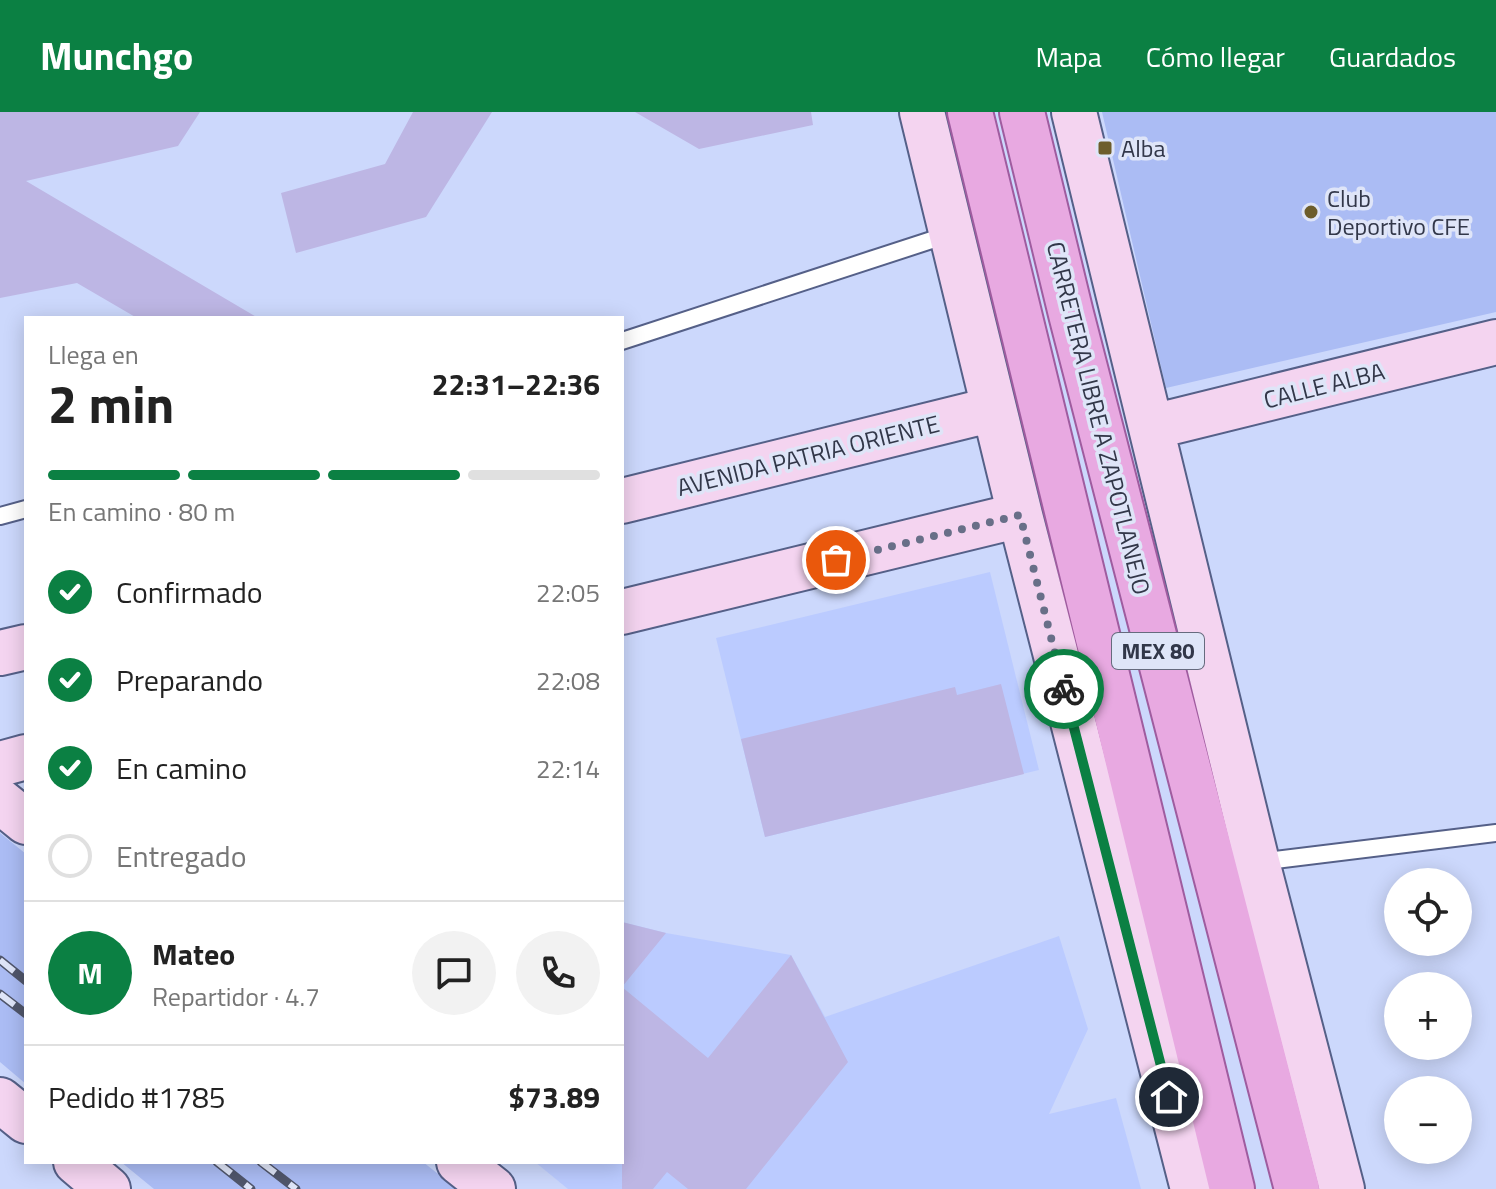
<!DOCTYPE html>
<html lang="es">
<head>
<meta charset="utf-8">
<style>
  :root { --surface:#fff; --page:#f2f2f2; --text:#222; --muted:#767676; --line:#e0e0e0; --accent:#0b8043 }
  body { margin:0; font-family:"Titillium Web",sans-serif; background:var(--page); color:var(--text); height:100vh; display:flex; flex-direction:column; font-size:30px; white-space:nowrap }
  * { box-sizing:border-box; margin:0 }
  p { font-size:26px; color:var(--muted) }
  .icon { flex:none; width:44px; height:44px; fill:none; stroke:currentColor; stroke-width:2; stroke-linecap:round; stroke-linejoin:round }
  .map { position:relative; flex:1; overflow:hidden }
  .sheet { position:absolute; left:24px; top:204px; width:600px; height:848px; display:flex; flex-direction:column; background:var(--surface); border-radius:0px; box-shadow:0 4px 20px #0003 }
  .sheet>* { flex:none }
  .buttons { position:absolute; left:1384px; top:756px; display:grid; gap:16px }
  .buttons a { display:grid; place-items:center; width:88px; height:88px; border-radius:50%; background:var(--surface); box-shadow:0 4px 20px #0003; font-size:40px }
  .pin { position:absolute; display:grid; place-items:center; width:68px; height:68px; color:#fff; margin:-34px; border:4px solid #fff; border-radius:50%; box-shadow:0 2px 8px #0007 }
  .courier { position:absolute; display:grid; place-items:center; width:80px; height:80px; margin:-40px; border:6px solid #0b8043; border-radius:50%; background:#fff; color:#222; box-shadow:0 2px 10px #0007 }
  .overview em { font-style:normal; font-weight:700 }
  .overview div { display:flex; flex-direction:column-reverse }
  .overview { display:flex; align-items:center; justify-content:space-between; height:136px; padding:0 24px }
  h1 { font-size:52px; font-weight:700; line-height:60px }
  .bar { display:grid; grid-template-columns:repeat(4,1fr); gap:12px 8px; align-content:center; height:96px; padding:0 24px }
  .bar i { height:10px; border-radius:6px; background:var(--line) }
  .bar .on { background:var(--accent) }
  .bar p { grid-column:span 4 }
  .line { display:flex; align-items:center; gap:20px; padding:0 24px; border-top:2px solid var(--line) }
  .line div { flex:1 }
  .round { display:grid; place-items:center; flex:none; width:84px; height:84px; border-radius:42px; background:var(--page) }
  ol { padding:0 24px; list-style:none }
  li { display:flex; align-items:center; gap:24px; height:88px }
  li p { margin-inline-start:auto }
  li .icon { padding:8px; border-radius:50%; background:var(--accent); color:#fff; stroke-width:4 }
  li:last-child { color:var(--muted) }
  li i { width:44px; height:44px; border:4px solid var(--line); border-radius:50% }
  header { display:flex; align-items:center; gap:48px; box-sizing:border-box; height:112px; padding:0 40px; background:var(--accent); color:#fff }
  header strong { font-size:38px }
  nav { display:flex; gap:44px; margin-inline-start:auto; font-size:28px }
  .map>svg:first-child { display:block }
  .built { fill:#bbcbff }
  .green { fill:#abbcf4 }
  .building { fill:#bdb6e4 }
  .lines { fill:none; stroke-linecap:round; stroke-linejoin:round }
  .lane-casing { stroke:#556088; stroke-width:20 }
  .secondary-casing { stroke:#556088; stroke-width:48 }
  .primary-casing { stroke:#9f5c9f; stroke-width:48 }
  .lane { stroke:#fff; stroke-width:16 }
  .secondary { stroke:#f4d4f0; stroke-width:44 }
  .primary { stroke:#e8a9e1; stroke-width:44 }
  .rail-casing { stroke:#50566b; stroke-width:9 }
  .rail { stroke:#dfe5f8; stroke-width:6; stroke-dasharray:18; stroke-linecap:butt }
  .done { stroke:#686f88; stroke-width:8; stroke-dasharray:0 14.4 }
  .route { stroke:#0b8043; stroke-width:10 }
  .poi-dot { fill:#6d5d2b; stroke:#dfe5f8; stroke-width:3 }
  .labels { text-anchor:middle; dominant-baseline:central; stroke-width:7; stroke-linejoin:round; paint-order:stroke }
  .shield { fill:#dfe5f8; stroke:#666b7e; stroke-width:2 }
  .shield-label { font-size:22px; font-weight:bold; fill:#323749 }
  .poi-label { font-size:24px; fill:#323749; stroke:#dfe5f8; text-anchor:start }
  .street-label { font-size:24px; fill:#323749; stroke:#dfe5f8 }
</style>
</head>
<body>
<header>
<strong>Munchgo</strong>
<nav><a>Mapa</a><a>Cómo llegar</a><a>Guardados</a></nav>
</header>
<div class="map">
<svg width="1496" height="1077" viewBox="0 0 1496 1077">
  <rect width="100%" height="100%" fill="#ccd8fc"/>
  <!-- built -->
  <path class="built" d="M 990,460 L 1039,658 L 765,725 L 716,526 Z
    M 622,810 L 666,821 L 791,843 L 825,905 L 1059,824 L 1088,917 L 1049,1002 L 1116,986 L 1141,1077 L 568,1077 L 535,1050 L 622,1050 Z"/>
  <!-- green -->
  <path class="green" d="M 1102,0 L 1496,0 L 1496,200 L 1166,276 Z
    M 0,721 L 26,742 L 26,972 L 0,950 Z
    M 121,1050 L 423,1050 L 457,1077 L 154,1077 Z"/>
  <!-- building -->
  <path class="building" d="M 0,0 L 200,0 L 178,34 L 26,69 L 258,206 L 137,206 L 77,171 L 0,186 Z
    M 413,0 L 492,0 L 426,105 L 296,141 L 281,81 L 385,52 Z
    M 635,0 L 811,0 L 813,13 L 699,37 Z
    M 1001,572 L 1024,662 L 765,725 L 741,627 L 955,575 L 957,583 Z
    M 622,810 L 666,821 L 622,875 L 708,946 L 791,843 L 848,950 L 746,1077 L 688,1077 L 667,1060 L 653,1077 L 622,1077 Z"/>
  <g class="lines">
    <defs>
      <path id="lane" d="M 622,229 L 950,122
        M 0,404 L 26,397
        M 1259,750 L 1496,721"/>
      <path id="secondary" d="M 922,0 L 1020,403 L 1193,1077
        M 1074,0 L 1257,750 L 1342,1077
        M 1152,315 L 1496,230
        M 622,389 L 994,297
        M 622,500 L 1020,403
        M 0,541 L 26,535
        M 0,652 L 26,645
        M 0,689 L 26,710
        M 0,988 L 26,1009
        M 76,1050 L 108,1077
        M 459,1050 L 493,1077"/>
      <path id="primary" d="M 970,0 L 1232,1077
        M 1022,0 L 1071,202 L 1297,1077"/>
    </defs>
    <!-- lane casing -->
    <use href="#lane" class="lane-casing"/>
    <!-- secondary casing -->
    <use href="#secondary" class="secondary-casing"/>
    <!-- primary casing -->
    <use href="#primary" class="primary-casing"/>
    <!-- lane -->
    <use href="#lane" class="lane"/>
    <!-- secondary -->
    <use href="#secondary" class="secondary"/>
    <!-- primary -->
    <use href="#primary" class="primary"/>
    <defs>
      <path id="rail" d="M 0,848 L 26,869
        M 0,882 L 26,902
        M 217,1050 L 251,1077
        M 261,1050 L 296,1077"/>
    </defs>
    <!-- rail casing -->
    <use href="#rail" class="rail-casing"/>
    <!-- rail -->
    <use href="#rail" class="rail"/>
  </g>
  <g class="lines">
    <!-- done -->
    <path class="done" d="M 836,448 L 1020,403 L 1064,577"/>
    <!-- route -->
    <path class="route" d="M 1064,577 L 1169,985"/>
  </g>
  <!-- markers -->
  <g class="poi-dot">
    <rect x="1097" y="28" width="16" height="16" rx="4"/>
    <circle cx="1311" cy="100" r="8"/>
  </g>
  <g class="labels">
    <!-- shield labels -->
    <rect class="shield" x="1112" y="521" width="92" height="36" rx="6"/>
    <g class="shield-label">
      <text x="1158" y="539">MEX 80</text>
    </g>
    <!-- poi labels -->
    <g class="poi-label">
      <text x="1121" y="36">Alba</text>
      <text x="1327" y="86">Club<tspan x="1327" dy="28">Deportivo CFE</tspan></text>
    </g>
    <!-- street labels -->
    <g class="street-label">
      <text transform="translate(1324 273) rotate(-14)">CALLE ALBA</text>
      <text transform="translate(1099 306) rotate(76)">CARRETERA LIBRE A ZAPOTLANEJO</text>
      <text transform="translate(808 343) rotate(-14)">AVENIDA PATRIA ORIENTE</text>
    </g>
  </g>
</svg>
<div class="buttons">
<a><svg class="icon" aria-label="locate" viewBox="0 0 24 24"><circle cx="12" cy="12" r="6"/><path d="M12 2v4M12 18v4M2 12h4M18 12h4"/></svg></a>
<a>+</a>
<a>−</a>
</div>
<div class="pin" style="left:836px;top:448px;background:#ea580c"><svg class="icon" aria-label="bag" viewBox="0 0 24 24"><path d="M5 8h14l-1 12H6zM9 8a3 3 0 0 1 6 0"/></svg></div>
<div class="pin" style="left:1169px;top:985px;background:#1f2937"><svg class="icon" aria-label="home" viewBox="0 0 24 24"><path d="M3 11l9-7 9 7M6 9v11h12V9"/></svg></div>
<div class="courier" style="left:1064px;top:577px"><svg class="icon" aria-label="bike" viewBox="0 0 24 24"><circle cx="6" cy="16" r="4"/><circle cx="18" cy="16" r="4"/><path d="M6 16l4-8h5l3 8M10 8l3 8H6M13 5h3"/></svg></div>
<section class="sheet">
<div class="overview"><div><h1>2 min</h1><p>Llega en</p></div><em>22:31–22:36</em></div>
<div class="bar"><i class="on"></i><i class="on"></i><i class="on"></i><i></i><p>En camino · 80 m</p></div>
<ol>
<li><svg class="icon" aria-label="check" viewBox="0 0 24 24"><path d="M5 12l5 5 9-10"/></svg>Confirmado<p>22:05</p></li>
<li><svg class="icon" aria-label="check" viewBox="0 0 24 24"><path d="M5 12l5 5 9-10"/></svg>Preparando<p>22:08</p></li>
<li><svg class="icon" aria-label="check" viewBox="0 0 24 24"><path d="M5 12l5 5 9-10"/></svg>En camino<p>22:14</p></li>
<li><i></i>Entregado</li>
</ol>
<div class="line" style="height:144px"><b class="round" style="background:var(--accent);color:#fff">M</b><div><b>Mateo</b><p>Repartidor · 4.7</p></div><a class="round"><svg class="icon" aria-label="chat" viewBox="0 0 24 24"><path d="M4 5h16v11H9l-5 4z"/></svg></a><a class="round"><svg class="icon" aria-label="phone" viewBox="0 0 24 24"><path d="M5 4h4l2 5-3 2q2 4 5 5l2-3 5 2v4C11 20 4 13 5 4z"/></svg></a></div>
<div class="line" style="height:104px"><div>Pedido #1785</div><b>$73.89</b></div>
</section>
</div>
</body>
</html>
